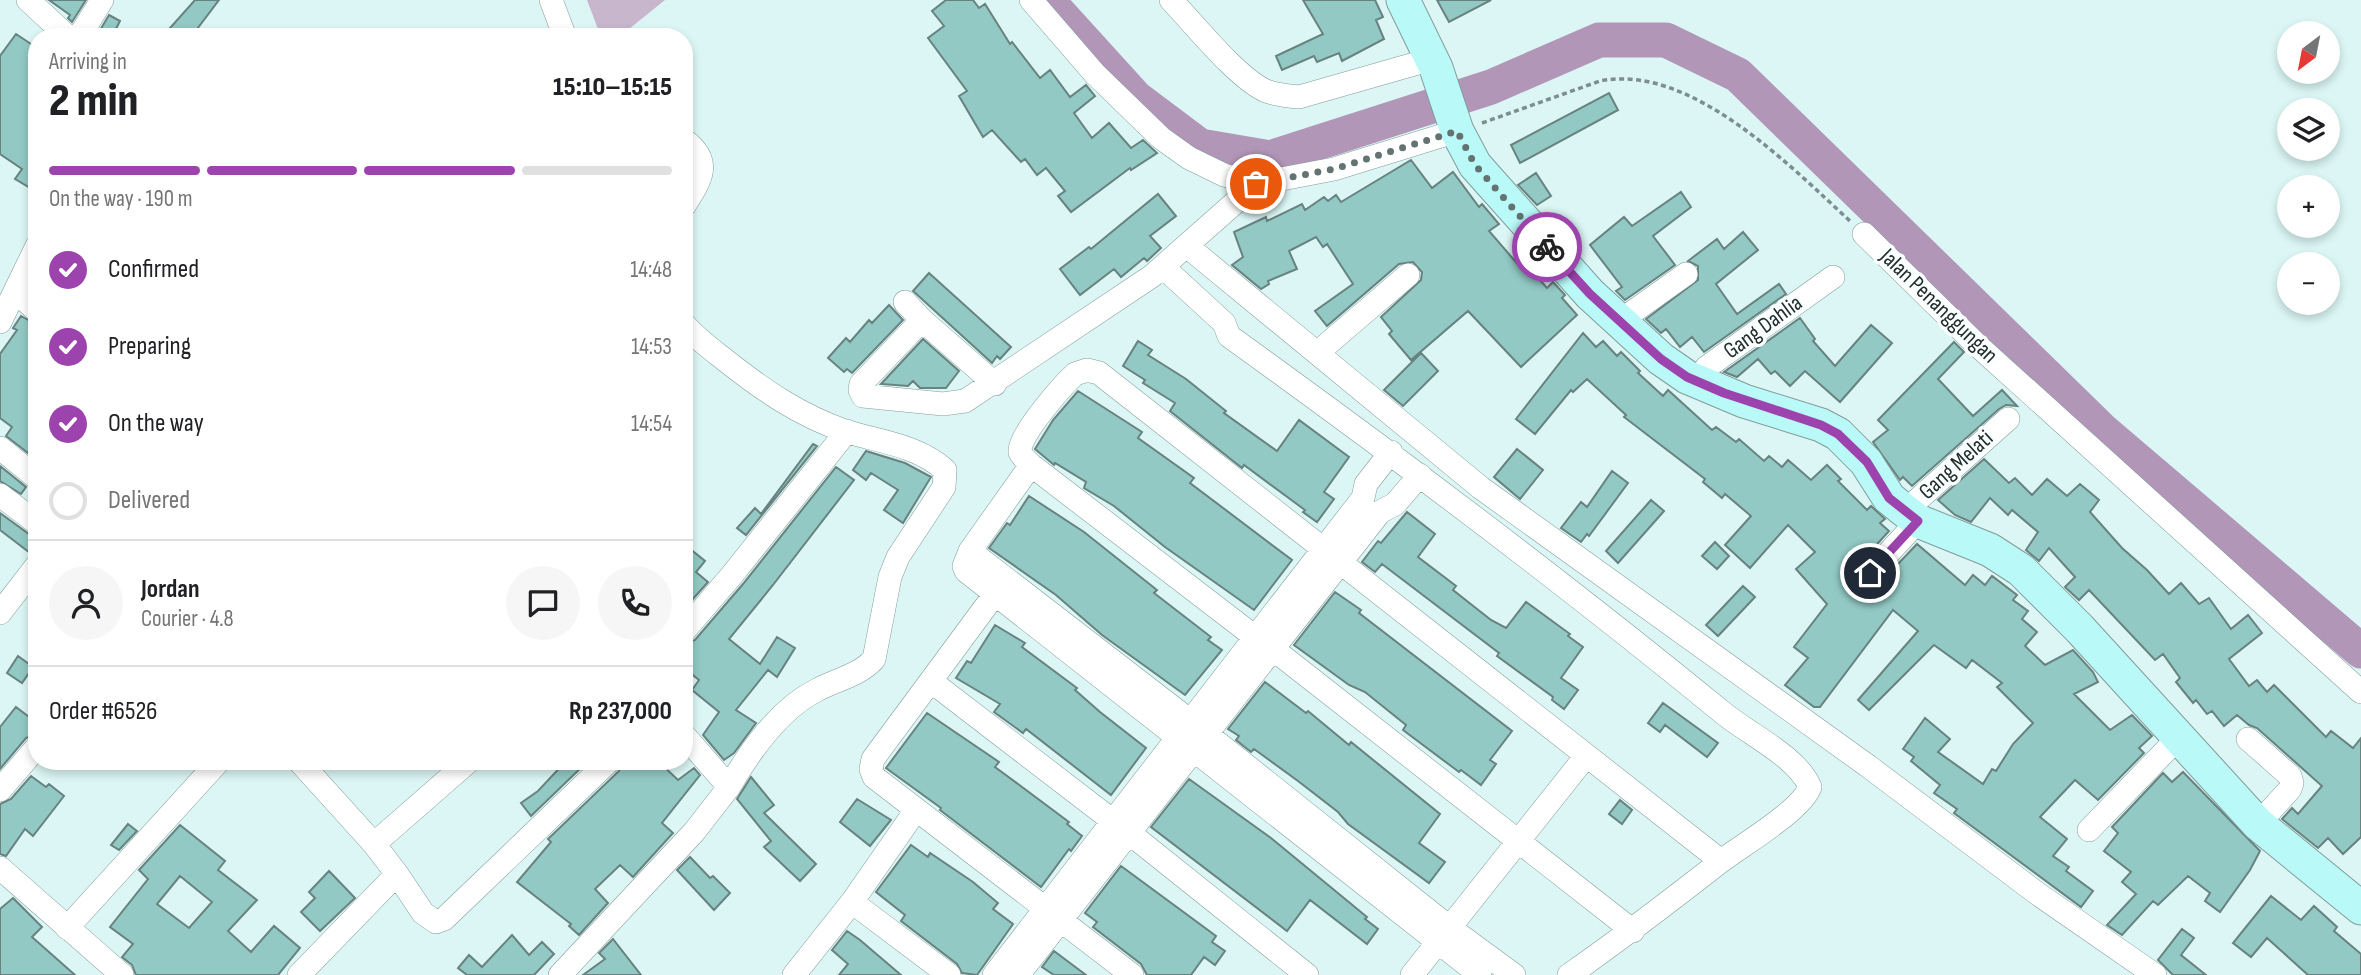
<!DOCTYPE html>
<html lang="en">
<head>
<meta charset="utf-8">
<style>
  :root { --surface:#fff; --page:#f6f6f6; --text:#202124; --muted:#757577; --line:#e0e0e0; --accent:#9d43ae }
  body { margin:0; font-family:"Sofia Sans Condensed",sans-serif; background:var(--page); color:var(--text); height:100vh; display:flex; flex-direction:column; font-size:26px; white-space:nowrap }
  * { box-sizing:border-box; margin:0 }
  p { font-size:23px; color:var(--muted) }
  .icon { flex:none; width:38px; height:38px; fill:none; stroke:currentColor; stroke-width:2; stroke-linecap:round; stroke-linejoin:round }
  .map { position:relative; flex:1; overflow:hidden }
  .side { position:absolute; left:28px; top:28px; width:665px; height:742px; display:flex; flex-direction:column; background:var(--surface); border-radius:28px; box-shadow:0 4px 10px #0003 }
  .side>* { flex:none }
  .needle { width:46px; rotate:212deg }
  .tools { position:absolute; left:2277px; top:21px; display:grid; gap:14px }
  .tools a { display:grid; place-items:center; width:63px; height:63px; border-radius:50%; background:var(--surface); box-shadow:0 4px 10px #0003; font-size:35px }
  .pin { position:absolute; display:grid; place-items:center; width:60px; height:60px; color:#fff; margin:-30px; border:4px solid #fff; border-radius:50%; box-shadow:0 2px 7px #0007 }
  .courier { position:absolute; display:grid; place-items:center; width:70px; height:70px; margin:-35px; border:5px solid #9d43ae; border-radius:50%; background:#fff; color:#222; box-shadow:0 2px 9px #0007 }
  .overview em { font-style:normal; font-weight:800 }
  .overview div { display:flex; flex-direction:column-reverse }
  .overview { display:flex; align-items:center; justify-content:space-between; height:119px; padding:0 21px }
  h1 { font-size:46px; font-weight:800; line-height:52px }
  .bar { display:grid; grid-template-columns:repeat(4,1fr); gap:10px 7px; align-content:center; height:84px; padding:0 21px }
  .bar i { height:9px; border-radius:5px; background:var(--line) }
  .bar .active { background:var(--accent) }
  .bar p { grid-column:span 4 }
  .line { display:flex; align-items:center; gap:18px; padding:0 21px; border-top:2px solid var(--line) }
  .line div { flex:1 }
  .round { display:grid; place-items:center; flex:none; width:74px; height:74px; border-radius:37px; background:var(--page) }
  ol { padding:0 21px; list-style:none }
  li { display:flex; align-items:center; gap:21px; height:77px }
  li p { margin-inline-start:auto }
  li .icon { padding:7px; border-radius:50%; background:var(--accent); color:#fff; stroke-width:4 }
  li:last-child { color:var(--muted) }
  li i { width:38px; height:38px; border:4px solid var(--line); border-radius:50% }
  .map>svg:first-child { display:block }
  .green { fill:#c8b6cc }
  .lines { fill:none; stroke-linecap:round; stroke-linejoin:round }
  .river { stroke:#b196b7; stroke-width:35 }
  .building { fill:#92c9c4; stroke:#68827f; stroke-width:2; fill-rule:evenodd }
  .street-casing { stroke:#829c9a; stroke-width:24 }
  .secondary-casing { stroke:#829c9a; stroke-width:35 }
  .path { stroke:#7c8f8d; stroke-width:3.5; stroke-dasharray:5 3.5; stroke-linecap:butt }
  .street { stroke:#fff; stroke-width:23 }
  .secondary { stroke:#b9f9f7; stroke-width:33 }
  .done { stroke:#637372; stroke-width:7; stroke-dasharray:0 12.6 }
  .route { stroke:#9d43ae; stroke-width:9 }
  .labels { text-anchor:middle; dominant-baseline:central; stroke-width:7; stroke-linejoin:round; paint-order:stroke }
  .street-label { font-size:23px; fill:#222d2c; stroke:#f9fefe }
</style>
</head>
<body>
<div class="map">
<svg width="2361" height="975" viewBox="0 0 2361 975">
  <rect width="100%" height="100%" fill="#dbf6f4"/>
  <!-- green -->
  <path class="green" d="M 587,0 L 665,0 L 619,37 L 601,37 Z"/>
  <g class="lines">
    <!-- river -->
    <path class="river" d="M 1047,0 L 1136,98 L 1200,146 L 1270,158 L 1491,87 L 1599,40 L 1666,40 L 1738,75 L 2102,430 L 2361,651"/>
  </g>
  <!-- building -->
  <path class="building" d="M 49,0 L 86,0 L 72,22 L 68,18 L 70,15 Z
    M 195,0 L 219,0 L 191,37 L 162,37 Z
    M 946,0 L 973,0 L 979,8 L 985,4 L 1010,44 L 1012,42 L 1040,78 L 1050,70 L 1070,97 L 1086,85 L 1095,96 L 1074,113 L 1092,138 L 1109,123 L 1131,148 L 1143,140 L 1157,153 L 1131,170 L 1130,168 L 1071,212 L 1058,196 L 1065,191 L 1046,168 L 1037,175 L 1025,159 L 1021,162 L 992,130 L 983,137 L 959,96 L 967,91 L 928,38 L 944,26 L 932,11 Z
    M 1303,0 L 1375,0 L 1383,17 L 1376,20 L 1384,39 L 1342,61 L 1339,53 L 1317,62 L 1314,56 L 1282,70 L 1276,56 L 1323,34 Z
    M 1437,0 L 1491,0 L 1449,22 Z
    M 109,15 L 120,21 L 112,37 L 96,37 Z
    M 16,34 L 37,48 L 37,192 L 15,179 L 22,169 L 0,154 L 0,56 Z
    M 1609,93 L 1618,110 L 1520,163 L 1511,145 Z
    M 1411,160 L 1432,188 L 1453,172 L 1479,207 L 1482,204 L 1499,224 L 1489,231 L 1521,268 L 1526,264 L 1547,288 L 1553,282 L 1565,295 L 1562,298 L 1577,315 L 1521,367 L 1468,311 L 1411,360 L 1389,334 L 1392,331 L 1381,317 L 1421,280 L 1422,272 L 1413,262 L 1399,264 L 1327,326 L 1315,311 L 1353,284 L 1327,244 L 1323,247 L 1316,237 L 1289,251 L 1297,269 L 1268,281 L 1269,284 L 1261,289 L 1232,265 L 1243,257 L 1234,232 L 1266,217 L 1267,221 L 1302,204 L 1305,210 L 1324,197 L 1328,201 L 1336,195 L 1341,202 Z
    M 1536,173 L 1551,196 L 1537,205 L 1518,185 Z
    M 1681,192 L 1691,207 L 1653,236 L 1675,265 L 1625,300 L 1616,291 L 1622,287 L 1590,245 L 1624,217 L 1632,226 Z
    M 1158,194 L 1176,216 L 1150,236 L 1161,248 L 1147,261 L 1144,258 L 1121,277 L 1114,269 L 1080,295 L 1060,269 L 1089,247 L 1091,249 Z
    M 1743,232 L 1758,250 L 1716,284 L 1737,314 L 1779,284 L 1786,294 L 1704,352 L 1692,337 L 1680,347 L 1666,329 L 1661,333 L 1646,319 L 1698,280 L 1698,266 L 1688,261 L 1717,239 L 1724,249 Z
    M 929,273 L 1011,347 L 1000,359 L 997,356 L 992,363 L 913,291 Z
    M 889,305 L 903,320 L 852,373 L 847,369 L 844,372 L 828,358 L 846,338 L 850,342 L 869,320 L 872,323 Z
    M 21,316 L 37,325 L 37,460 L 6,436 L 12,427 L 0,418 L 0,354 L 17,330 L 13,328 Z
    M 1800,318 L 1815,339 L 1813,341 L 1835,366 L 1871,325 L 1892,343 L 1840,402 L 1805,371 L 1790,386 L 1775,371 L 1771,374 L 1758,359 L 1737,377 L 1724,372 Z
    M 1583,333 L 1596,347 L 1603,341 L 1617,356 L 1621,352 L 1640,371 L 1638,373 L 1663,396 L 1668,390 L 1712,430 L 1716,427 L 1736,442 L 1739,439 L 1764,461 L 1769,456 L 1782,467 L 1788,460 L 1811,480 L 1827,465 L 1841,479 L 1838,481 L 1867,510 L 1871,506 L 1885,519 L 1880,523 L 1889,531 L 1859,564 L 1857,576 L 1861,584 L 1868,587 L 1880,583 L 1917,544 L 1965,585 L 1973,575 L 1985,585 L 1992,576 L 2017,595 L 2013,600 L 2028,611 L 2022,619 L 2037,632 L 2025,646 L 2045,665 L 2073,650 L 2093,672 L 2098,682 L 2074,694 L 2110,730 L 2132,715 L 2152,736 L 2139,748 L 2144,753 L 2098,800 L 2075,780 L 2040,817 L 2067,839 L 2053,856 L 2069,867 L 2066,871 L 2093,891 L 2081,907 L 1954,813 L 1957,809 L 1934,793 L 1940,785 L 1911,761 L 1914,757 L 1903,749 L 1925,718 L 1950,739 L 1938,752 L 1983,784 L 1992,769 L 1996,771 L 2013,744 L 2033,723 L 1997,687 L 2002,683 L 1972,660 L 1966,668 L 1934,645 L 1869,710 L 1858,700 L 1918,631 L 1893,610 L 1820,707 L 1814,707 L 1785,685 L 1808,658 L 1794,647 L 1827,604 L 1796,569 L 1815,552 L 1788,525 L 1750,568 L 1725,545 L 1751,516 L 1725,494 L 1722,498 L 1703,482 L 1705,479 L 1624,417 L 1626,415 L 1587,379 L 1573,392 L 1571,390 L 1535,434 L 1516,419 Z
    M 923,339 L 959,371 L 946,388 L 920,388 L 913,381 L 908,386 L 881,384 Z
    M 1138,341 L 1152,350 L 1148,355 L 1186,379 L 1226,411 L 1224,413 L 1277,451 L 1299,420 L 1349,457 L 1324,492 L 1334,499 L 1317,522 L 1303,512 L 1305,510 L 1244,465 L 1242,468 L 1170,411 L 1175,403 L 1143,383 L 1145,380 L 1123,366 Z
    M 1954,342 L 1964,352 L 1938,379 L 1973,416 L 2002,390 L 2017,406 L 2006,405 L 1999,409 L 1912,486 L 1903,477 L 1900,480 L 1873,442 L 1888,430 L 1878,420 Z
    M 1421,353 L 1438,371 L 1403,406 L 1384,390 Z
    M 1078,391 L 1142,432 L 1138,438 L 1194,478 L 1190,483 L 1292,560 L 1254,610 L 1165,547 L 1114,506 L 1084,488 L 1086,482 L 1055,463 L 1054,465 L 1035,449 L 1053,420 Z
    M 813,444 L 817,446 L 746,535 L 737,528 L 755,508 L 761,514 Z
    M 1517,449 L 1543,470 L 1520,499 L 1494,477 Z
    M 866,451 L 905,463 L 931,477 L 903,523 L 884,510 L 898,490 L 871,473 L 866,480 L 853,470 Z
    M 1984,459 L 2009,483 L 2015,478 L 2032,495 L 2047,479 L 2067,496 L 2080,484 L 2099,500 L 2090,512 L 2122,548 L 2147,570 L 2169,594 L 2181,583 L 2199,604 L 2209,598 L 2231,629 L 2248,615 L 2262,633 L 2229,659 L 2249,686 L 2257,680 L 2267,692 L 2274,685 L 2326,737 L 2331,731 L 2353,748 L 2361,738 L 2361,837 L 2343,854 L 2328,838 L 2318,848 L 2282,819 L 2292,808 L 2298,814 L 2322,786 L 2257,728 L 2249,725 L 2237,715 L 2224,726 L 2212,711 L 2207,714 L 2196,700 L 2193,703 L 2176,682 L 2180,678 L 2163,654 L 2155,660 L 2089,590 L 2079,600 L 2065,587 L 2075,577 L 2049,548 L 2039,561 L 2026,550 L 2038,532 L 2012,510 L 2008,515 L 1990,498 L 1971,522 L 1955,515 L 1938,500 Z
    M 0,466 L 26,487 L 21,494 L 0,481 Z
    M 836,467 L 854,480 L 773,585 L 729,639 L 760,664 L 777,637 L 795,648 L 777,677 L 768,670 L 736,710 L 756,723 L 734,753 L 724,760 L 703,735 L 719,712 L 692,690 L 699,680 L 684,668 L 684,645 L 695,640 L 743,584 Z
    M 1612,471 L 1628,483 L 1589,536 L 1587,534 L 1581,542 L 1561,528 L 1581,502 L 1587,507 Z
    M 1029,496 L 1084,532 L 1157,590 L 1154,593 L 1211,637 L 1208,640 L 1222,650 L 1185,695 L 1102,635 L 1056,595 L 989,548 L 1007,523 L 1010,525 Z
    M 1651,500 L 1664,511 L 1618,563 L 1606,551 Z
    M 1407,512 L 1435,534 L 1418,557 L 1456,586 L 1453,590 L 1491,620 L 1506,628 L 1526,602 L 1570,634 L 1568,636 L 1583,647 L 1561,678 L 1578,690 L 1564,709 L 1552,700 L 1553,697 L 1497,656 L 1499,653 L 1382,564 L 1375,572 L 1362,562 L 1378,541 L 1381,543 Z
    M 0,513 L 29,534 L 37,537 L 37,551 L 30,553 L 0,530 Z
    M 1715,542 L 1729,556 L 1717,569 L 1702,556 Z
    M 684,544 L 705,561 L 696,572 L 708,582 L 684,609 Z
    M 1743,586 L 1755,597 L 1718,636 L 1706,625 Z
    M 1335,592 L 1361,610 L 1359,613 L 1512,731 L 1490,760 L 1496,764 L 1481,785 L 1461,770 L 1459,772 L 1403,730 L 1406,725 L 1365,692 L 1349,685 L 1294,645 Z
    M 995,625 L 1025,643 L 1022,647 L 1077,688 L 1075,690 L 1100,712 L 1146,748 L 1111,795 L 1026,729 L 1023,733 L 994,712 L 1000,704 L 956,678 L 967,661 L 971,663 Z
    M 18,656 L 33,667 L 22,683 L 7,673 Z
    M 1265,682 L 1306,713 L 1308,711 L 1349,745 L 1351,742 L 1440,814 L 1419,843 L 1445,862 L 1429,883 L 1348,824 L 1338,812 L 1298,781 L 1254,749 L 1251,752 L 1236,740 L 1239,736 L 1228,729 Z
    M 1663,703 L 1718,743 L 1707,757 L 1665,725 L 1660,732 L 1648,723 Z
    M 16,707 L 37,723 L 37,733 L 26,738 L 0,769 L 0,727 Z
    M 927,713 L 999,762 L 995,767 L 1069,822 L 1067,824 L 1082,836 L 1071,851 L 1069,849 L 1041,887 L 940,810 L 941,808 L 886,768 Z
    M 566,761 L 588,761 L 531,816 L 521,803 L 538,791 Z
    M 623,761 L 658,761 L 678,780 L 694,768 L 700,775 L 662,823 L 673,833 L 633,877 L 620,865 L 595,889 L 608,903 L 579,935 L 569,926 L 571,924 L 517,882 L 551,842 L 548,839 L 619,771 Z
    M 2183,772 L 2260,851 L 2250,870 L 2220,912 L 2205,901 L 2210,893 L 2188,876 L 2158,905 L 2153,901 L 2122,935 L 2107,925 L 2136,894 L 2122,882 L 2131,872 L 2104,851 L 2118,833 L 2112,827 L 2163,773 L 2172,782 Z
    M 31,776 L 46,787 L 49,784 L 64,796 L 33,836 L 25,829 L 6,856 L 0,854 L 0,804 L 11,799 Z
    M 751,777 L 774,805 L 764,813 L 816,864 L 800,881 L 764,847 L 771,841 L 737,799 Z
    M 1189,779 L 1271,838 L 1367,917 L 1365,919 L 1378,929 L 1367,944 L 1310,900 L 1287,931 L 1151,827 Z
    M 857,799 L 891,820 L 870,846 L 840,822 Z
    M 1620,800 L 1632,810 L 1622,824 L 1609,814 Z
    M 128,824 L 137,831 L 119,850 L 111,845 Z
    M 180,825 L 225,861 L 218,870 L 257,900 L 228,931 L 251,952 L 274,926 L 300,948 L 278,975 L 136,975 L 132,965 L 122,957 L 133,944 L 110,927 L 148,879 L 139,870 ZM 180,876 L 212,902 L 189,928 L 157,904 Z
    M 911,845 L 928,857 L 930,853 L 973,882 L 998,903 L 993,909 L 1013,924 L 977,975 L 962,973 L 957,964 L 901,921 L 905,915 L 876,892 Z
    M 690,857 L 710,878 L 713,876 L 730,893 L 714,910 L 677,870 Z
    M 1121,866 L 1216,936 L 1212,942 L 1225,951 L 1215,965 L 1204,957 L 1191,975 L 1147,975 L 1141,964 L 1093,927 L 1097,922 L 1085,913 Z
    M 329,871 L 355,898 L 320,931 L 301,912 L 315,898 L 309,892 Z
    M 2271,896 L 2301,920 L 2314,906 L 2337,927 L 2334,931 L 2361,954 L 2361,975 L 2308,975 L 2267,938 L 2251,957 L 2233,943 Z
    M 13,898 L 42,927 L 32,937 L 75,975 L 0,975 L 0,909 Z
    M 2182,929 L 2194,938 L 2181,955 L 2206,975 L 2173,975 L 2158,960 Z
    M 847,931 L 860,940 L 901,975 L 839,975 L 848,964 L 832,950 Z
    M 512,935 L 529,955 L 542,942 L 554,954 L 534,975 L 467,975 L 458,968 L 469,955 L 482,967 Z
    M 613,939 L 641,975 L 583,975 L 605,959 L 599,953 Z
    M 1054,951 L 1086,975 L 1054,975 L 1042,967 Z"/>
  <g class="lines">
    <defs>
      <path id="street" d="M 28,0 L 68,37
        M 551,0 L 565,37
        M 1031,0 L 1095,74 L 1161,138 L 1189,158 L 1224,175 L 1256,184
        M 1171,0 C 1195,25 1237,78 1266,91 C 1277,95 1288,96 1299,97 L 1432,59
        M 79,37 L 102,0
        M 684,140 C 714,162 700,181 684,206
        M 1864,234 L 1976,344 L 2361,692
        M 1188,247 L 1481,488 L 1868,766 L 2038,894 L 2155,975
        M 1163,267 L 1224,323 L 1229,336 C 1397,457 1562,581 1722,712 C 1748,734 1797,756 1810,787 C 1801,811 1742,845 1720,862 C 1670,901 1621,939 1569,975
        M 15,291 L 37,311
        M 905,302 L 922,320 L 995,384
        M 922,320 L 861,384 L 860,390 L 863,396 L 943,404 L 965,401 L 1152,276 L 1256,184 L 1334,169 L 1457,131
        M 1620,321 L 1686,274
        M 0,322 L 37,246
        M 684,324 C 696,338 711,349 725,360 C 763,390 799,415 845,431 C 880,442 917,445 945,470 L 944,487 L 898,557 L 890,577 L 874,659 C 860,675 836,680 817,690 C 779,709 750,751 729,787
        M 1317,353 L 1408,275
        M 1696,381 L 1707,367 L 1833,277
        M 0,448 L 37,478
        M 1031,465 L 1255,637
        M 0,495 L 37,523
        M 1905,511 L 2008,419
        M 970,551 L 1189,720 L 1450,928 L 1514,975
        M 1870,573 L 1918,521
        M 995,594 L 873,759 L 871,769 L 874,777 L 1132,975
        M 0,613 L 37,565
        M 684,631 L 732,575 L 847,431
        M 1273,649 L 1633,931
        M 932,682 L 1113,821
        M 2248,739 L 2290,776 L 2292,783 L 2290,789 L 2258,824
        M 0,790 L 37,747
        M 2089,830 L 2179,737
        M 1128,832 L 1307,975
        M 374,844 L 469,761
        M 0,868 L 122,975
        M 397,874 L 423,913 L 436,922 L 444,919 L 609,761
        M 852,902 L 949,975
        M 67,928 L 219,761
        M 299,975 L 397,874 L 374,844 L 299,761
        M 560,975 L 694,832 L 729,787 L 684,735
        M 794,975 L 852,902 L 916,810
        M 994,975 L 1363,498 L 1366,484 L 1391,452
        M 1018,975 L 1380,512 L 1395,504 L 1420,475
        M 1412,975 L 1586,756
        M 1480,975 L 966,571 L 964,566 L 970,551 L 1031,465 C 1027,461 1022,457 1020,452 C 1017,437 1063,385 1075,374 L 1087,370 L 1099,373 L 1721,861"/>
      <path id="secondary" d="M 1403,0 L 1436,68 L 1457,131 L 1475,165 L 1590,294 L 1661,359 L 1687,377 L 1744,401 L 1821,425 L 1838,434 L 1866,462 L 1889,498 L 1905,511 L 1918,521 L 1990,550 L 2021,570 L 2080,629 L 2258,824 L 2361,908"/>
    </defs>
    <!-- street casing -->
    <use href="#street" class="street-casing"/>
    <!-- secondary casing -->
    <use href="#secondary" class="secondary-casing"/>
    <!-- path -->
    <path class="path" d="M 1482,123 L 1600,81 C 1690,63 1789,165 1850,221"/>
    <!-- street -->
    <use href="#street" class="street"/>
    <!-- secondary -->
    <use href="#secondary" class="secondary"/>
  </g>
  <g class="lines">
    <!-- done -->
    <path class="done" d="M 1256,184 L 1334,169 L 1457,131 L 1475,165 L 1547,247"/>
    <!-- route -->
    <path class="route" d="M 1547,247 L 1590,294 L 1661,359 L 1687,377 L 1724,393 L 1821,425 L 1838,434 L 1867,462 L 1889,498 L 1918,521 L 1870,573"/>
  </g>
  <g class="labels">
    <!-- street labels -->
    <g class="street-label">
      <text transform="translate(1939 306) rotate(44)">Jalan Penanggungan</text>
      <text transform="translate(1763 327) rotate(-36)">Gang Dahlia</text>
      <text transform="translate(1956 465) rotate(-42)">Gang Melati</text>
    </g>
  </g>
</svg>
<div class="tools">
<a><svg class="needle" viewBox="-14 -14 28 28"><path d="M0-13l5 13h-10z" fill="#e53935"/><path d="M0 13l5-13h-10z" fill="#757577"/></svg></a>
<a><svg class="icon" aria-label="layers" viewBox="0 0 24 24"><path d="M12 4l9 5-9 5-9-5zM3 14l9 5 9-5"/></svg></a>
<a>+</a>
<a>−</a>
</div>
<div class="pin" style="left:1256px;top:184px;background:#ea580c"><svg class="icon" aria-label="bag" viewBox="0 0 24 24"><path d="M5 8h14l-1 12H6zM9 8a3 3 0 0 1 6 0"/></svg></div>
<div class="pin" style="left:1870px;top:573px;background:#1f2937"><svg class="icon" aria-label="home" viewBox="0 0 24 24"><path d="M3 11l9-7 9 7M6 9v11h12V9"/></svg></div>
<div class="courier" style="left:1547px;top:247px"><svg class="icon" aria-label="bike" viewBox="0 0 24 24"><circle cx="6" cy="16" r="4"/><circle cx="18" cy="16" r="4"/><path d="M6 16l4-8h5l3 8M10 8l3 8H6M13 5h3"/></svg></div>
<section class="side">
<div class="overview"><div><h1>2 min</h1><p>Arriving in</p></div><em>15:10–15:15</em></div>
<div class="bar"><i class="active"></i><i class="active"></i><i class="active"></i><i></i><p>On the way · 190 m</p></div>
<ol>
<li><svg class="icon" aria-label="check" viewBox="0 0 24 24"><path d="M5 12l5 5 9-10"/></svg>Confirmed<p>14:48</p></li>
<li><svg class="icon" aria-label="check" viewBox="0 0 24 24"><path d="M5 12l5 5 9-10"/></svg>Preparing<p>14:53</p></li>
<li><svg class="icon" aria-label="check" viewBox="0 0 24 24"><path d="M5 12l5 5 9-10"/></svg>On the way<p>14:54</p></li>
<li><i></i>Delivered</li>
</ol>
<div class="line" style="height:126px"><a class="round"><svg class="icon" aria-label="person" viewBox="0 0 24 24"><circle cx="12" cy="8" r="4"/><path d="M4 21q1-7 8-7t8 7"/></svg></a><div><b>Jordan</b><p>Courier · 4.8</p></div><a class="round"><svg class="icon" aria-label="chat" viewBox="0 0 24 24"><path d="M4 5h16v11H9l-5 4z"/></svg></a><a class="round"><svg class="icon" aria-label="phone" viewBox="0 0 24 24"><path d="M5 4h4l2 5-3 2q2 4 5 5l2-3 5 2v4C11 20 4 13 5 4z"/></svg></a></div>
<div class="line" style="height:91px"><div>Order #6526</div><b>Rp 237,000</b></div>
</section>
</div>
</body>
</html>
